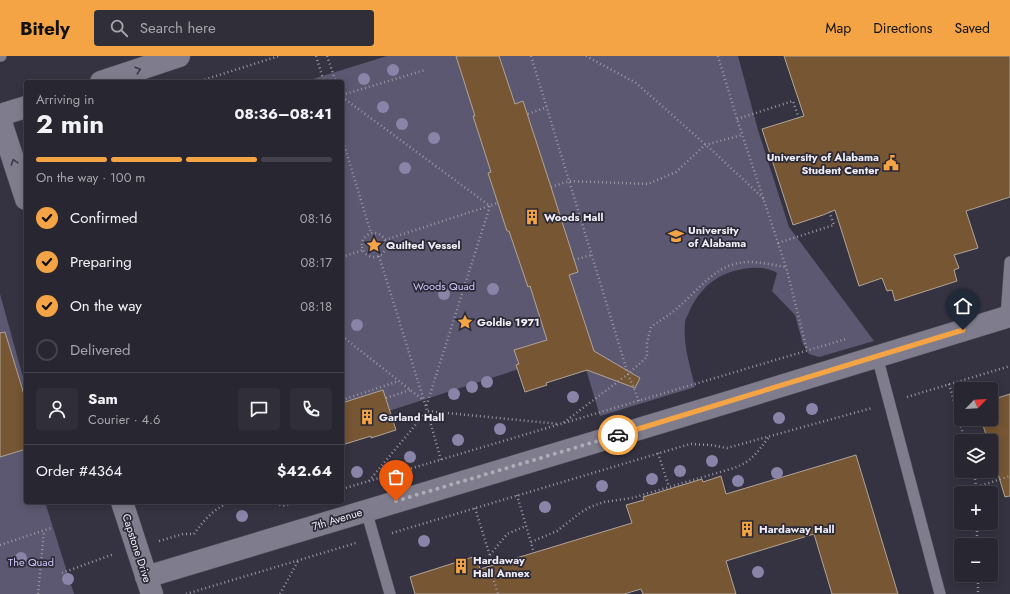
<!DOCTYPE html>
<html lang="en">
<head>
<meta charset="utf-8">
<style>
  :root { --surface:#282631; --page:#302e39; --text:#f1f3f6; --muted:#a5a5ab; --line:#44434d; --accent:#f4a444 }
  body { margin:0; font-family:Jost,sans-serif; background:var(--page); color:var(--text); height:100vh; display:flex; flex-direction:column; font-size:15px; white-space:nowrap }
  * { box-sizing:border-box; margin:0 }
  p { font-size:13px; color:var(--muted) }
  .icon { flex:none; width:22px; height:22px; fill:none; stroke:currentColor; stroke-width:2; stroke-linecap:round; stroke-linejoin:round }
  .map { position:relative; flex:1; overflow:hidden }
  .drawer { position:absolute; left:24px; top:24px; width:320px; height:424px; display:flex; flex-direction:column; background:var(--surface); border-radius:4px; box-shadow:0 2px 10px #0003,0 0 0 1px var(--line) }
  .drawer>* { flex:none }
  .needle { width:26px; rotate:65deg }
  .tools { position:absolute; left:954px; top:326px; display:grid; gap:8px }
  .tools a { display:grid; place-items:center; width:44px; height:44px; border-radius:4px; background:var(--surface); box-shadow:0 2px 10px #0003,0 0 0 1px var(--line); font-size:20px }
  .pin { position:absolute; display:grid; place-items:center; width:34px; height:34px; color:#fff; margin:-41px -17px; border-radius:50% 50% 50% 0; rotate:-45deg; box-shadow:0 0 4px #0007 }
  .pin .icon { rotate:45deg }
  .courier { position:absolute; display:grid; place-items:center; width:40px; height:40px; margin:-20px; border:3px solid #f4a444; border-radius:50%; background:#fff; color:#222; box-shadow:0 1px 5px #0007 }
  .summary em { font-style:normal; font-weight:700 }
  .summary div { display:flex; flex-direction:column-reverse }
  .summary { display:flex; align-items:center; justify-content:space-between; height:68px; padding:0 12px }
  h1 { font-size:26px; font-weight:700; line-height:30px }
  .bar { display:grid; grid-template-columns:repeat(4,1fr); gap:6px 4px; align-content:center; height:48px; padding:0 12px }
  .bar i { height:5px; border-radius:3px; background:var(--line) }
  .bar .active { background:var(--accent) }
  .bar p { grid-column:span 4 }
  .line { display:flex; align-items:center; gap:10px; padding:0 12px; border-top:1px solid var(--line) }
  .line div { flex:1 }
  .round { display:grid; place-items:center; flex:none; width:42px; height:42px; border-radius:4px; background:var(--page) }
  ol { padding:0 12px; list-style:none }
  li { display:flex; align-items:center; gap:12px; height:44px }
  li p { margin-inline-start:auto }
  li .icon { padding:4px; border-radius:50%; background:var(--accent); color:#111; stroke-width:4 }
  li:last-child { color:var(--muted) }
  li i { width:22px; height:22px; border:2px solid var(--line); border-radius:50% }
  header { display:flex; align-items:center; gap:24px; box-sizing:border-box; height:56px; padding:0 20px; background:var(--accent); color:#111 }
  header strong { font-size:19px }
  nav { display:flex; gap:22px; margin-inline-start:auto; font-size:14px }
  .search { width:280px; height:36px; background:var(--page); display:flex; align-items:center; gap:10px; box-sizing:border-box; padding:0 14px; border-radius:4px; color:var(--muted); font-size:15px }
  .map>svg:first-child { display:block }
  .green { fill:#5c5871 }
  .building { fill:#765633; stroke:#b1a497 }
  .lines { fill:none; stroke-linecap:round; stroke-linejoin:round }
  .service-casing { stroke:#54525d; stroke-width:12 }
  .minor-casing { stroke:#54525d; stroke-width:23 }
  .path { stroke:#9998a3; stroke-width:2.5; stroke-dasharray:1 3; stroke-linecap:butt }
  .service { stroke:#7f7d8d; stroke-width:11 }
  .minor { stroke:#7f7d8d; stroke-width:22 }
  .tree { fill:#8a84a9 }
  .oneway { stroke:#3c3a47 }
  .done { stroke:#aeadb7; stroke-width:4; stroke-dasharray:0 7.2 }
  .route { stroke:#f4a444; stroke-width:5 }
  .labels { text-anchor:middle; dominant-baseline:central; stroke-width:3.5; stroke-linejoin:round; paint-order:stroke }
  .poi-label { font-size:11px; font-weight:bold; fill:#efeef7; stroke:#2b2936; text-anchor:start }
  .park-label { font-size:11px; fill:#cfc7fe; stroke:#2b2936 }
  .street-label { font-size:11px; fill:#efeef7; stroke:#2b2936 }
</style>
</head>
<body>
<header>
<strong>Bitely</strong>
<div class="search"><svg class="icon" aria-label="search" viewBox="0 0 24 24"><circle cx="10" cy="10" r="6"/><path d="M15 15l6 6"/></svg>Search here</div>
<nav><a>Map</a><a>Directions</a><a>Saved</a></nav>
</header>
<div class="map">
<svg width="1010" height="538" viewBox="0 0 1010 538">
  <rect width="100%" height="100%" fill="#353341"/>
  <!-- green -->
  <path class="green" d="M 387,0 L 477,0 L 572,296 L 342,370 L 342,26 L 303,26 Z
    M 492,0 L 738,0 L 758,74 L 789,171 L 874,285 L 819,301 L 809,298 L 803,288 L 795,259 L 772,235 L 777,217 C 769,212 759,211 750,212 C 721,215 701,229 689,256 C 688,259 685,263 685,267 C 683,289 690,310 695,331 L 600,360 Z
    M 0,238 L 26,332 L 26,446 L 45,446 L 74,538 L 0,538 Z"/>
  <!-- building -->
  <path class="building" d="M 456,0 L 499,0 L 515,48 L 523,45 L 551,131 L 578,216 L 569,219 L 594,295 L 640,322 L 635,332 L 587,314 L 546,327 L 547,329 L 525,336 L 516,309 L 519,308 L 514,294 L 547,284 L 530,230 L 528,231 L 509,175 L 507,175 L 488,117 L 491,116 L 473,60 L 475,60 Z
    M 784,0 L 1010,0 L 1010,141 L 966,155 L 978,192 L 954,199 L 959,212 L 954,214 L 957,225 L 895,245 L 892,234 L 887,235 L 882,222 L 859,230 L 835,154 L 823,159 L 793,169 L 762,73 L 804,60 Z
    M 5,276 L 26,345 L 26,393 L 0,401 L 0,277 Z
    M 383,334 L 396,374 L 371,382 L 371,380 L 342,389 L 342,347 Z
    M 1010,338 L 1010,440 L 1005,441 L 991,395 L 991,385 L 988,385 L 981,363 L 991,363 L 991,344 Z
    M 856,399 L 898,538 L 832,538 L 814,478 L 726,505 L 736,538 L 643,538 L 641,533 L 624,538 L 415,538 L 410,521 L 476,500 L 480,513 L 632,467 L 626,449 L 644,444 L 643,441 L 702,423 L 703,426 L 721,420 L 726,438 Z"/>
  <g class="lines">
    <defs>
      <path id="service" d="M 0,0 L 1,0
        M 1006,261 L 1010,206
        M 877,300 L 940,538
        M 366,454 L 390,538"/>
      <path id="minor" d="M 101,26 L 179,0
        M 0,59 L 26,51
        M 0,63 L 26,143
        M 122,446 L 152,538
        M 146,521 L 732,345 L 1010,260"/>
    </defs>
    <!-- service casing -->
    <use href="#service" class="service-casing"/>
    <!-- minor casing -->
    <use href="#minor" class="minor-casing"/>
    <!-- path -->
    <path class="path" d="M 316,0 L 324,26
      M 327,0 L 336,26
      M 531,0 L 628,318 L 563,367
      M 586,0 L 636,27 L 715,97 L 764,143
      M 718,0 L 737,63 L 786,211 L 807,294
      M 197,26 L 279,0
      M 342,39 L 425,14
      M 342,41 L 490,150 L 426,351
      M 528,58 L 547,51
      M 737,63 L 793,45 L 799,63
      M 342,82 L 371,177
      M 551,131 L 569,125 L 648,128 L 676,116 L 705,89 L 742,79
      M362 189a12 12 0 1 1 24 0a12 12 0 1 1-24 0Z
      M 385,184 L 498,147
      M 778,187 L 834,169 L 829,155
      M 379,200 L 426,351 L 441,404
      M 342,201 L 363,194
      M 574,204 L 591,199
      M 342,280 L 423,344
      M 949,328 L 965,385
      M 907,341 L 1010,310
      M 386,342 L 410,334
      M 342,344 L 399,325
      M 639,345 L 628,318 L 647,301 L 647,287 L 651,271 C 658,266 665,262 671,257 C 697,238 714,206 749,206 C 761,206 773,209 785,211
      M 658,397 L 669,431
      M 974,415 L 977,437
      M 369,425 L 427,355 L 559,368
      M 977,431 L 1010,420
      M 342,433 L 846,283
      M 517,439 L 534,497
      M 272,446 L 283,450 L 297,446
      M 475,452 L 490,500 L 489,509 L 498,538
      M 977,467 L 977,489
      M 392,477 L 690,388 L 710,389 L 727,392 L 872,352
      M 159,485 L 183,478 L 194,478 C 204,464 214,452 231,446
      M 531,486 L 557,475 L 580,457 L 590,451 L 604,446 L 632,442 L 734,412 C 753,405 757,396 769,381
      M 0,489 L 51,472
      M 490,499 L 507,478 L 526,470
      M 62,517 L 114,498
      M 978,519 L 978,538
      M 38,538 L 44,475
      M 186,538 L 356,487
      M 280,538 L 298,505"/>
    <!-- service -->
    <use href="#service" class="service"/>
    <!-- minor -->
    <use href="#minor" class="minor"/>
  </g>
  <!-- trees -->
  <g class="tree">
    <circle cx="393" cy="14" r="6"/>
    <circle cx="364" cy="23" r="6"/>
    <circle cx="383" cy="51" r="6"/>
    <circle cx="402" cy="68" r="6"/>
    <circle cx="434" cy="82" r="6"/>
    <circle cx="405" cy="112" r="6"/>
    <circle cx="493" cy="233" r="6"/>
    <circle cx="444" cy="238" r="6"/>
    <circle cx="357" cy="269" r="6"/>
    <circle cx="487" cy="326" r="6"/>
    <circle cx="472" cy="331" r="6"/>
    <circle cx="454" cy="338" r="6"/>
    <circle cx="573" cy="341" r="6"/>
    <circle cx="812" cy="353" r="6"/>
    <circle cx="779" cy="362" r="6"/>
    <circle cx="500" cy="373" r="6"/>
    <circle cx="458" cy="384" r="6"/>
    <circle cx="410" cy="401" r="6"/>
    <circle cx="712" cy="405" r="6"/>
    <circle cx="680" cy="415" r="6"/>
    <circle cx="357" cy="416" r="6"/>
    <circle cx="777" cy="417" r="6"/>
    <circle cx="652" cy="423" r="6"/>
    <circle cx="738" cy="425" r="6"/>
    <circle cx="602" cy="430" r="6"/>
    <circle cx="545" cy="451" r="6"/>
    <circle cx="242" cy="460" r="6"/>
    <circle cx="424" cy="485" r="6"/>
    <circle cx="21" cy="502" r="6"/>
    <circle cx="758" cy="516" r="6"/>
    <circle cx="68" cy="523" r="6"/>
  </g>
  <!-- one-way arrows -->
  <defs><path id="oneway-chevron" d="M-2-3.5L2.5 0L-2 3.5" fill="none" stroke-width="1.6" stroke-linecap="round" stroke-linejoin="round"/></defs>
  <g class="oneway">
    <use href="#oneway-chevron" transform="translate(138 14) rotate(-18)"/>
    <use href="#oneway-chevron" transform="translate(14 106) rotate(-108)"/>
  </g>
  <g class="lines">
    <!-- done -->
    <path class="done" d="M 396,445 L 618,379"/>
    <!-- route -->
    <path class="route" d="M 618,379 L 963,274"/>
  </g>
  <!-- icons -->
  <defs>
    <symbol id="civic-bare" viewBox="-9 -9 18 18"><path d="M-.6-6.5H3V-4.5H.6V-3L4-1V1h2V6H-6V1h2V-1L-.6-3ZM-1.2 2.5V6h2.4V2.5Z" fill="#f4a444" stroke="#2b2936" stroke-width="2.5" paint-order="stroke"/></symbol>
    <symbol id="building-bare" viewBox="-9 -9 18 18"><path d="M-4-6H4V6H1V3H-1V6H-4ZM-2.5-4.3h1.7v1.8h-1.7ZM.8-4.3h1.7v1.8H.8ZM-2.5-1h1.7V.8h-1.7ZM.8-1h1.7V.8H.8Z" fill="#f4a444" stroke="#2b2936" stroke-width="2.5" paint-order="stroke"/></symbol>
    <symbol id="university-bare" viewBox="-9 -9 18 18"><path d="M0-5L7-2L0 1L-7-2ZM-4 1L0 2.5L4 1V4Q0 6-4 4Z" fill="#f4a444" stroke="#2b2936" stroke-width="2.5" paint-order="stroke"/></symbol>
    <symbol id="sight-bare" viewBox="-9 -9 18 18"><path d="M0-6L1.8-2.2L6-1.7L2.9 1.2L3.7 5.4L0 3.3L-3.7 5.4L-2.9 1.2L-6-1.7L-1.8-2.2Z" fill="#f4a444" stroke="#2b2936" stroke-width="2.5" paint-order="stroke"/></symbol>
  </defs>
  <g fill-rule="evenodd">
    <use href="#civic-bare" x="880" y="96" width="22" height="22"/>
    <use href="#building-bare" x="521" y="150" width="22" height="22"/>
    <use href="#university-bare" x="665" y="169" width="22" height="22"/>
    <use href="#sight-bare" x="363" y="178" width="22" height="22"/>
    <use href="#sight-bare" x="454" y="255" width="22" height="22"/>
    <use href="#building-bare" x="356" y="350" width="22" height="22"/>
    <use href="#building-bare" x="736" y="462" width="22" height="22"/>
    <use href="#building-bare" x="450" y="499" width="22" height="22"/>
  </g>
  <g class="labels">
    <!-- poi labels -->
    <g class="poi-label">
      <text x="879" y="101" text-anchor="end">University of Alabama<tspan x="879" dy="13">Student Center</tspan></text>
      <text x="544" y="161">Woods Hall</text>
      <text x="688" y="174">University<tspan x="688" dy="13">of Alabama</tspan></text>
      <text x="386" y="189">Quilted Vessel</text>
      <text x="477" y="266">Goldie 1971</text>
      <text x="379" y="361">Garland Hall</text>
      <text x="759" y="473">Hardaway Hall</text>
      <text x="473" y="504">Hardaway<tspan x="473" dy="13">Hall Annex</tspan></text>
    </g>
    <!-- park labels -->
    <g class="park-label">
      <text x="444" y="230">Woods Quad</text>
      <text x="31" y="506">The Quad</text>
    </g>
    <!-- street labels -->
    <g class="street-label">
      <text transform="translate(337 463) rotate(-17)">7th Avenue</text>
      <text transform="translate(137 492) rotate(72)">Capstone Drive</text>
    </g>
  </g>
</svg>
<div class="tools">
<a><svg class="needle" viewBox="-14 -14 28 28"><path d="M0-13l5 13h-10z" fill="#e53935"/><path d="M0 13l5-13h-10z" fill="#a5a5ab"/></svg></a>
<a><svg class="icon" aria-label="layers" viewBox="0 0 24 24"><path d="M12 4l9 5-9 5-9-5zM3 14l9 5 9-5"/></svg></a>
<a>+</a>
<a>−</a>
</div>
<div class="pin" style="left:396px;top:445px;background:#ea580c"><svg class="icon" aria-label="bag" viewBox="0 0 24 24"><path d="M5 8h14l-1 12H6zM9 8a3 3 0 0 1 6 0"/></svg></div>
<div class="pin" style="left:963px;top:274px;background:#1f2937"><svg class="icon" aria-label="home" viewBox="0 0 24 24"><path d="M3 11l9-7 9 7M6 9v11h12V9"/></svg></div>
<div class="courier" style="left:618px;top:379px"><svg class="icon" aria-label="car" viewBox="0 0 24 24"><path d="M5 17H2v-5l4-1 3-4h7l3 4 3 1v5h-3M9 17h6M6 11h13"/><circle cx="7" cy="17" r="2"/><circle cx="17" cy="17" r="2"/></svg></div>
<section class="drawer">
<div class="summary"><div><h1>2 min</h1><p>Arriving in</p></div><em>08:36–08:41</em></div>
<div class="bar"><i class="active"></i><i class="active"></i><i class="active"></i><i></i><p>On the way · 100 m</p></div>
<ol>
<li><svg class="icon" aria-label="check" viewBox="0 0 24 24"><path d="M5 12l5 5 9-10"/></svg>Confirmed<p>08:16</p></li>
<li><svg class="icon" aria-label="check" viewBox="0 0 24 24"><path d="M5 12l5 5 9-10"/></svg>Preparing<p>08:17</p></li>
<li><svg class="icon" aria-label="check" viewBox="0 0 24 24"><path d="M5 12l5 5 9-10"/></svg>On the way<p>08:18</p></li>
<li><i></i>Delivered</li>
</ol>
<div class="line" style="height:72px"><a class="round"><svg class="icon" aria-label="person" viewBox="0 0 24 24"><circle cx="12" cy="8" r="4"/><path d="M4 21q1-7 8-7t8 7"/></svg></a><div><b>Sam</b><p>Courier · 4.6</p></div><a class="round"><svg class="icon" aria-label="chat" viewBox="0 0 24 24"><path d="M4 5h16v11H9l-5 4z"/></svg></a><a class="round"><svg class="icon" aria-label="phone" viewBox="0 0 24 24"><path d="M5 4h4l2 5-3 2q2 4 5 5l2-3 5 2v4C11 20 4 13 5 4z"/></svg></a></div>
<div class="line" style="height:52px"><div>Order #4364</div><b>$42.64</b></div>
</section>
</div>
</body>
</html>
